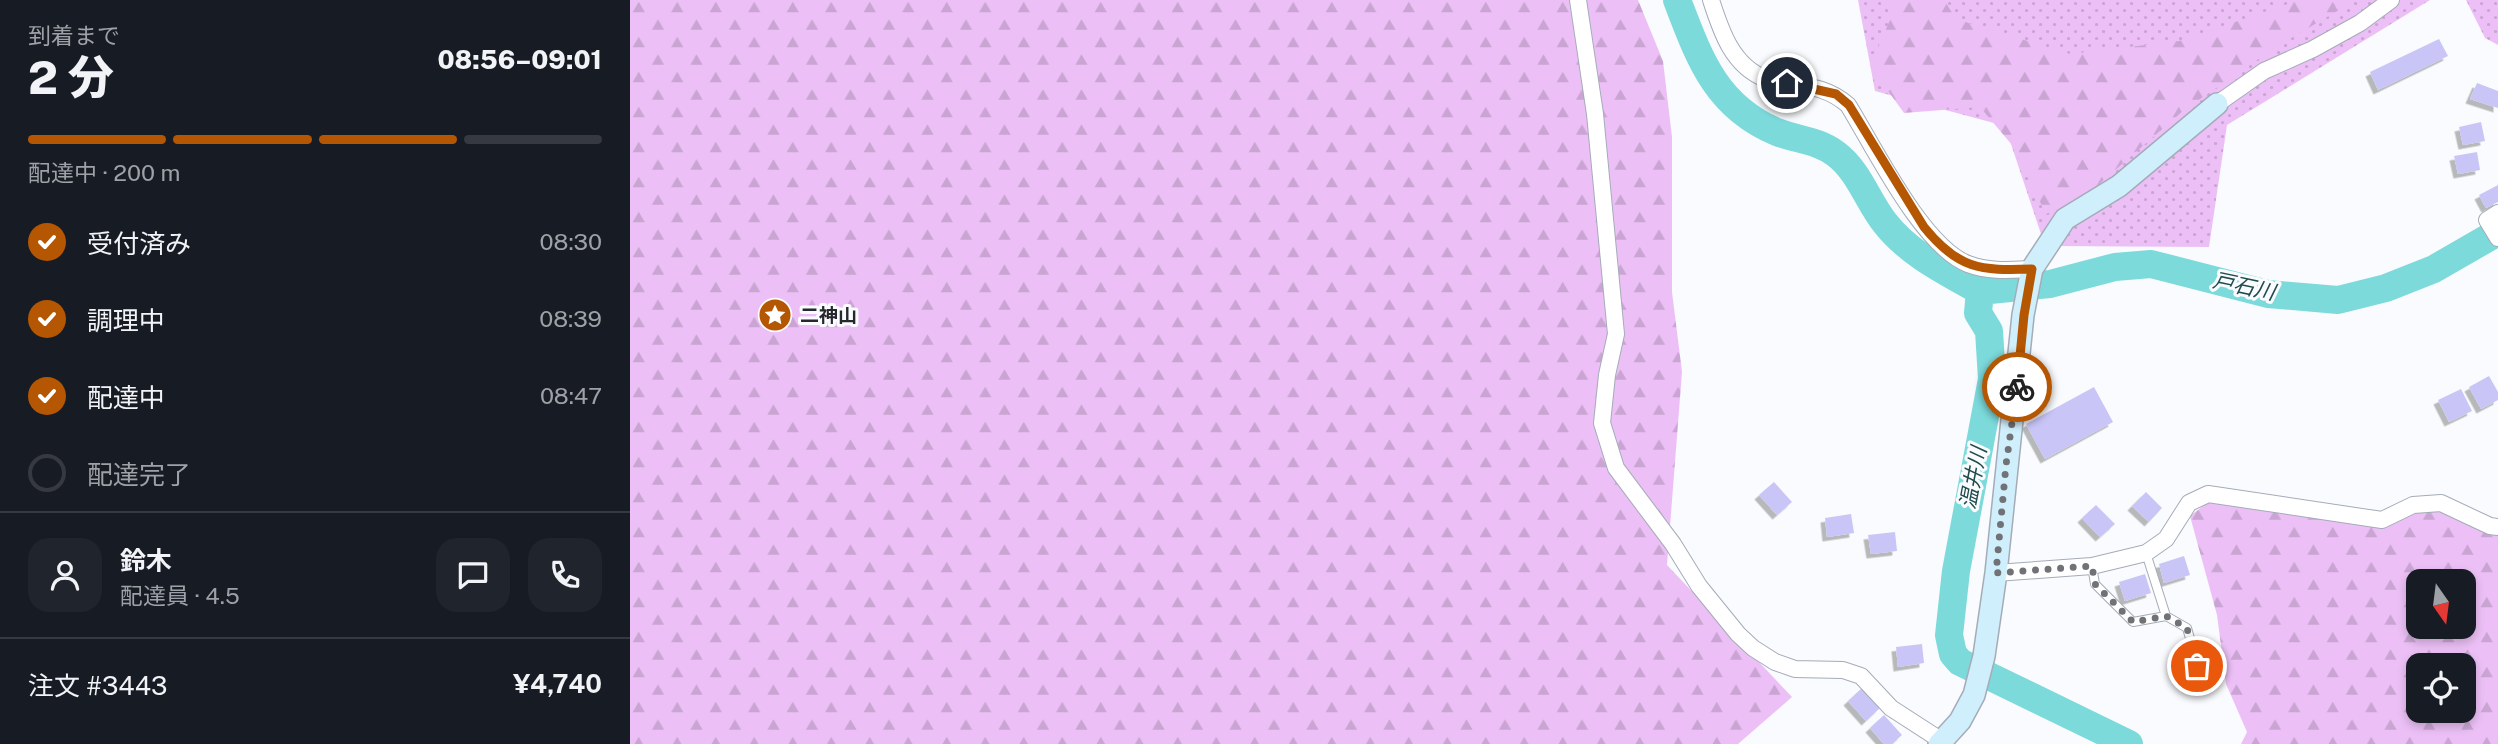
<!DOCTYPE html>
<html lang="ja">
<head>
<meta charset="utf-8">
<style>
  :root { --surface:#171b24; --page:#20242c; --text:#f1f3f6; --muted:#9ea1a6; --line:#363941; --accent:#b55702 }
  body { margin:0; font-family:"Public Sans","Noto Sans JP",sans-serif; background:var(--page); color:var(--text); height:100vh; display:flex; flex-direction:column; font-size:26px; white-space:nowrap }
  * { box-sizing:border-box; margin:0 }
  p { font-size:23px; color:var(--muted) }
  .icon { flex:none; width:38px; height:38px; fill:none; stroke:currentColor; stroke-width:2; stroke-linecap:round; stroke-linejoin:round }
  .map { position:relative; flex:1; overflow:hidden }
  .panel { display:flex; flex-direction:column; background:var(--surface); width:630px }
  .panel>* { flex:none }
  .needle { width:46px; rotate:166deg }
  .fabs { position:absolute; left:1776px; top:569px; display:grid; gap:14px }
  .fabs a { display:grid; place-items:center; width:70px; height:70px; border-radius:14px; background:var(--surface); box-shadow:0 4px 10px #0003; font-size:35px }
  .pin { position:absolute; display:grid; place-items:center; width:60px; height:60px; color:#fff; margin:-30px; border:4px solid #fff; border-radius:50%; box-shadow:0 2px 7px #0007 }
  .courier { position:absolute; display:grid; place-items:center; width:70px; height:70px; margin:-35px; border:5px solid #b55702; border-radius:50%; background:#fff; color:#222; box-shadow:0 2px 9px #0007 }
  .summary em { font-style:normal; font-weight:800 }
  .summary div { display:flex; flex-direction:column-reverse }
  .summary { display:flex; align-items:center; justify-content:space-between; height:119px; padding:0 28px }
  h1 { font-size:46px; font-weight:800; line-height:52px }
  .bar { display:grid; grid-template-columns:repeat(4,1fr); gap:10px 7px; align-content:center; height:84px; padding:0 28px }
  .bar i { height:9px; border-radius:5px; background:var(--line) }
  .bar .on { background:var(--accent) }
  .bar p { grid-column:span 4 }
  .line { display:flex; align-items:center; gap:18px; padding:0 28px; border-top:2px solid var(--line) }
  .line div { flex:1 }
  .round { display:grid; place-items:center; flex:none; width:74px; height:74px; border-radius:21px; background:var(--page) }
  ol { padding:0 28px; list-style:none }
  li { display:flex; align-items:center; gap:21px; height:77px }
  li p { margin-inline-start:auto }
  li .icon { padding:7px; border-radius:50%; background:var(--accent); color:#fff; stroke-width:4 }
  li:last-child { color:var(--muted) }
  li i { width:38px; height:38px; border:4px solid var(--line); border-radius:50% }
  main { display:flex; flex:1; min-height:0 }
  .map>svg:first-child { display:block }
  .grass { fill:url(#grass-dots) }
  .forest { fill:url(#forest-firs); fill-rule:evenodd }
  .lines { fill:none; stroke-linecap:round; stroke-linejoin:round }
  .river { stroke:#7ddadb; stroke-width:28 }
  .building { fill:#c9c5f7; filter:url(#shadow) }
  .lane-casing { stroke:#a4acb8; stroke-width:10 }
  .street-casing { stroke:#a4acb8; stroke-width:18 }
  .secondary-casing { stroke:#a4acb8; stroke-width:24 }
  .lane { stroke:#fff; stroke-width:8 }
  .street { stroke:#fff; stroke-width:16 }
  .secondary { stroke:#d0effc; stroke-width:21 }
  .done { stroke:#707276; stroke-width:7; stroke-dasharray:0 12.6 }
  .route { stroke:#b55702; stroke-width:9 }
  .labels { text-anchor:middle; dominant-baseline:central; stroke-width:6; stroke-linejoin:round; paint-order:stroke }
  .poi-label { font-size:19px; font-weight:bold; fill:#25282c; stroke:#fafbfe; text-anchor:start }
  .water-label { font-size:21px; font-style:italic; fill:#214c4c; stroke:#fafbfe }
</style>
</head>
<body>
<main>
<section class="panel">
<div class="summary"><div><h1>2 分</h1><p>到着まで</p></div><em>08:56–09:01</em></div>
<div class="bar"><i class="on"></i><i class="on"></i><i class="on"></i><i></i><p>配達中 · 200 m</p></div>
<ol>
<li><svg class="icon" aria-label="check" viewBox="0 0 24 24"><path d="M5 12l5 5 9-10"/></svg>受付済み<p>08:30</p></li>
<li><svg class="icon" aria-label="check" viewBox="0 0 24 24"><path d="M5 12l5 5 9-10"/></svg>調理中<p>08:39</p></li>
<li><svg class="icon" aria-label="check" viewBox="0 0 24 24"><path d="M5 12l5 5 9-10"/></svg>配達中<p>08:47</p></li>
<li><i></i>配達完了</li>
</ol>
<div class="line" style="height:126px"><a class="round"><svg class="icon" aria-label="person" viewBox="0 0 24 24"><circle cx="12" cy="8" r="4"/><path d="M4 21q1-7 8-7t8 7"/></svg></a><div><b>鈴木</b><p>配達員 · 4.5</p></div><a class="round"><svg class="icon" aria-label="chat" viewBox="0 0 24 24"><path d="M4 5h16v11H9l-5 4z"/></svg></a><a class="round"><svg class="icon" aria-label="phone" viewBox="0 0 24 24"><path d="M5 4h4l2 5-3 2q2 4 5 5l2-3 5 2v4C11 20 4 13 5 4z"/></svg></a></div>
<div class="line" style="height:91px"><div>注文 #3443</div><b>¥4,740</b></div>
</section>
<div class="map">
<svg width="1868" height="744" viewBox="0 0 1868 744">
  <defs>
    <pattern id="grass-dots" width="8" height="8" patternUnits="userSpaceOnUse" patternTransform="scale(1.75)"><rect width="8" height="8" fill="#ecc0f6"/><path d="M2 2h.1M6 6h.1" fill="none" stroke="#caa5d3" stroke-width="1.8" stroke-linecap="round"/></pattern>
    <pattern id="forest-firs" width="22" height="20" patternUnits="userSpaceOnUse" patternTransform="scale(1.75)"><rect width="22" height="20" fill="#ecc0f6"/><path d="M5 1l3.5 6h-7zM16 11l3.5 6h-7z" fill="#caa5d3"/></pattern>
    <filter id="shadow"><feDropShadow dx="-4.5" dy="4.5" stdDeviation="0" flood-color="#0004"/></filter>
  </defs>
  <rect width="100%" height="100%" fill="#fafbfe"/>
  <!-- grass -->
  <path class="grass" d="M 1228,0 L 1800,0 L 1597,125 L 1579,247 L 1415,246 L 1375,126 L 1245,91 Z
    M 1836,0 L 1868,0 L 1868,45 L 1855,38 Z"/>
  <!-- forest -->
  <path class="forest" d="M 0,0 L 1008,0 L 1033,61 L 1042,137 L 1042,292 L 1052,372 L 1037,565 L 1162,697 L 1108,744 L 0,744 Z
    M 1258,0 L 1314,0 L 1326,19 L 1440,54 L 1549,41 L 1670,0 L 1726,0 L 1649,45 L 1554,110 L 1460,192 L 1416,214 L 1382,145 L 1350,107 L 1274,113 L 1240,66 L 1260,20 Z
    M 1581,500 L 1744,527 L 1772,512 L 1801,506 L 1868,530 L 1868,744 L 1611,744 L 1617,732 L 1596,684 L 1587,615 L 1560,516 ZM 1788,581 L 1834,581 L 1834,626 L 1788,626 ZM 1788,665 L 1834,665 L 1834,710 L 1788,710 Z"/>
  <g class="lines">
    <!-- river -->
    <path class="river" d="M 1047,0 C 1069,57 1085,106 1147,132 C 1167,140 1188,140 1206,154 C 1229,171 1238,202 1255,223 C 1279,254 1317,272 1350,291
      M 1350,291 L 1348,313 L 1359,331 L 1362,379 L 1326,571 L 1319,635 L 1323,654 L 1330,662 L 1499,744
      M 1350,291 L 1420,284 L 1485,267 L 1521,264 L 1638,294 L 1708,300 L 1756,288 L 1804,269 L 1868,232"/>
  </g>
  <!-- building -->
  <path class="building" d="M 1809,39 L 1818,56 L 1748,90 L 1740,72 Z
    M 1847,83 L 1868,91 L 1868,108 L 1840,99 Z
    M 1851,122 L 1855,141 L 1833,145 L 1829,127 Z
    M 1847,152 L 1850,170 L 1828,174 L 1824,156 Z
    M 1868,185 L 1868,202 L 1856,208 L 1849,195 Z
    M 1859,376 L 1868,392 L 1868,400 L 1851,409 L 1839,387 Z
    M 1464,387 L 1483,422 L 1415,459 L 1396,424 Z
    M 1831,389 L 1842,411 L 1819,422 L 1808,400 Z
    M 1144,482 L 1162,502 L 1147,515 L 1129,495 Z
    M 1516,492 L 1532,508 L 1519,522 L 1502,506 Z
    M 1466,505 L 1485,524 L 1470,537 L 1452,518 Z
    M 1221,514 L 1224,533 L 1197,537 L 1195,518 Z
    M 1265,532 L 1267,551 L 1241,554 L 1238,535 Z
    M 1554,556 L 1560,575 L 1534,583 L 1529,564 Z
    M 1515,574 L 1521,593 L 1495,601 L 1489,582 Z
    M 1292,644 L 1294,663 L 1268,667 L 1266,647 Z
    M 1232,688 L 1250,708 L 1236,721 L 1218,701 Z
    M 1254,715 L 1272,735 L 1262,744 L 1254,744 L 1240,728 Z"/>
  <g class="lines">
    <defs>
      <path id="lane" d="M 1516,553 L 1536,616 L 1557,628 L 1568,666
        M 1462,566 L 1465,584 L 1503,622 L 1536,616"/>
      <path id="street" d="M 948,0 L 965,114 L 986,334 L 977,375 L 972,423 L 986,468 L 1043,544 L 1069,586 L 1108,634 L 1123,648 L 1145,662 L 1165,669 L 1213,670 L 1231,676 L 1261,708 L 1312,741
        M 1081,0 C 1091,31 1102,66 1136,79 C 1166,90 1189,80 1218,105 C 1244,147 1292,246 1338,264 C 1359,272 1380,270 1402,269
        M 1587,104 L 1634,71 L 1683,49 L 1730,23 L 1761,0
        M 1868,213 L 1857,220 L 1868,238
        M 1366,573 L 1462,566 L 1516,553 L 1536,539 L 1559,503 L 1578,494 L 1752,520 L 1783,505 L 1811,503 L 1860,526 L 1868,527"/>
      <path id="secondary" d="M 1309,744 L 1330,721 L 1344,695 L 1354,656 L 1366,573 L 1393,315 L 1402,269 L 1435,219 L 1489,186 L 1587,104"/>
    </defs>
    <!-- lane casing -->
    <use href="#lane" class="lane-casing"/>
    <!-- street casing -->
    <use href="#street" class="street-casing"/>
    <!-- secondary casing -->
    <use href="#secondary" class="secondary-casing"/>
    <!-- lane -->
    <use href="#lane" class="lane"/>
    <!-- street -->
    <use href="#street" class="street"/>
    <!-- secondary -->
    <use href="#secondary" class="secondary"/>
  </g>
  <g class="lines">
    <!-- done -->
    <path class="done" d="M 1387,387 L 1376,465 L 1366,573 L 1462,566 L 1465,584 L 1503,622 L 1536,616 L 1557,628 L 1567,666"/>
    <!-- route -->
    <path class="route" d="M 1157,83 L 1206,94 L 1219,105 L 1294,227 C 1328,269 1350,271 1402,269 L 1394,315 L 1387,387"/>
  </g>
  <!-- icons -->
  <defs>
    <symbol id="sight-disc" viewBox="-11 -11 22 22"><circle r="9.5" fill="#b55702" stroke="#fafbfe"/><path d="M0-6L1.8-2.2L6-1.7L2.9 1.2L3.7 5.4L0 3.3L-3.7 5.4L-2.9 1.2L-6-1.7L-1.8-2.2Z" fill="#fff"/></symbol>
  </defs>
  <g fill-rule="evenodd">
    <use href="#sight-disc" x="126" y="296" width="38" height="38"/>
  </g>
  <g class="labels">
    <!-- poi labels -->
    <g class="poi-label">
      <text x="170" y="315">二神山</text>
    </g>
    <!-- water labels -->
    <g class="water-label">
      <text transform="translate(1614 286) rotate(12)">戸石川</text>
      <text transform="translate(1343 478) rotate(-79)">温井川</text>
    </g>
  </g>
</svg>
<div class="fabs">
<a><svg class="needle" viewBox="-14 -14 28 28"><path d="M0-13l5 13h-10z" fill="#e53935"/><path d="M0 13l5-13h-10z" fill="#9ea1a6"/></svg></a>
<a><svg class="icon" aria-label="locate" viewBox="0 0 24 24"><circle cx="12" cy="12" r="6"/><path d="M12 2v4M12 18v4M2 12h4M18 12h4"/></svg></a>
</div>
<div class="pin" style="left:1567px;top:666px;background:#ea580c"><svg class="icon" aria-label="bag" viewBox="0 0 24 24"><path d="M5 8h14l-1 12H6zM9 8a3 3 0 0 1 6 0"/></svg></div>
<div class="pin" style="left:1157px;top:83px;background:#1f2937"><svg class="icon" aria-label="home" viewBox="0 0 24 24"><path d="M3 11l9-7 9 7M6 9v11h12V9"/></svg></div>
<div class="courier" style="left:1387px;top:387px"><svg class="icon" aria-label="bike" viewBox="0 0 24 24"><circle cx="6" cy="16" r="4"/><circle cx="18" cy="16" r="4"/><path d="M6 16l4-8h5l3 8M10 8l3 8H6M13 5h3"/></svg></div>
</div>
</main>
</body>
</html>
